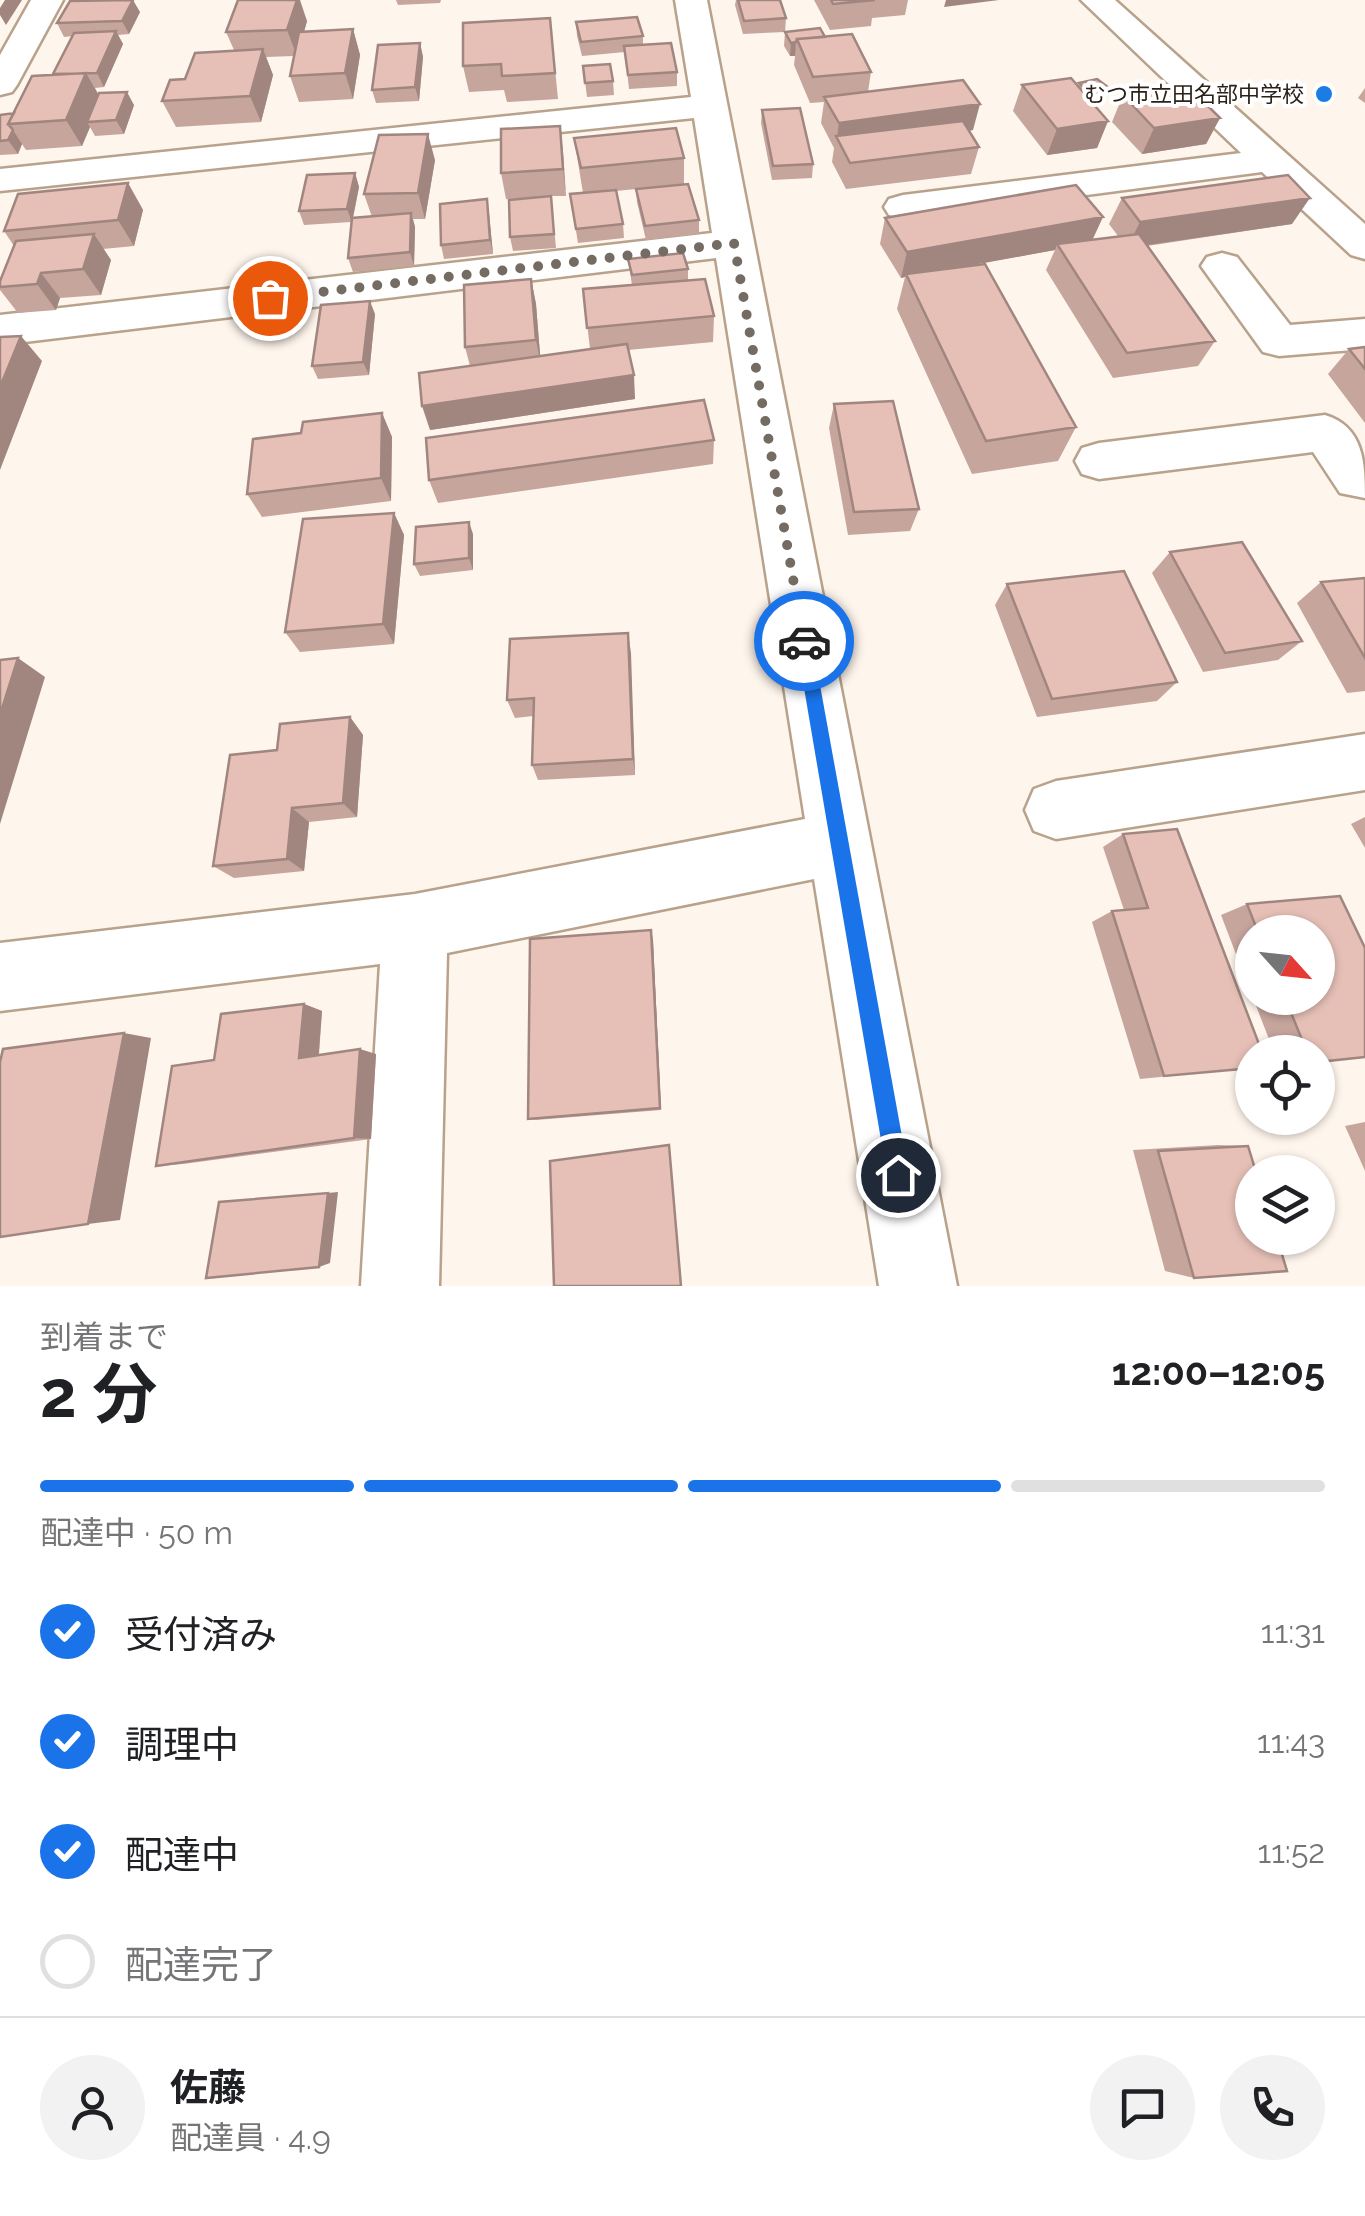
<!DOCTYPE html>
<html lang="ja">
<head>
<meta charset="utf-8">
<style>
  :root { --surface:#fff; --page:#f2f2f2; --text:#202124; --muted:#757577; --line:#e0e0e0; --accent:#1a73e8 }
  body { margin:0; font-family:Raleway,"Noto Sans JP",sans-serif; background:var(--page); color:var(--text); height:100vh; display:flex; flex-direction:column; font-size:38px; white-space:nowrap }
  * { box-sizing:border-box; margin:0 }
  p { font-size:32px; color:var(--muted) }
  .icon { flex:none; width:55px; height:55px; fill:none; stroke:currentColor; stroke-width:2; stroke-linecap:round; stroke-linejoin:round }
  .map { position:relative; height:1286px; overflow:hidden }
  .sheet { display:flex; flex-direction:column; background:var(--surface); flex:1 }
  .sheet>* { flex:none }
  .needle { width:65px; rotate:117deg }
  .tools { position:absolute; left:1235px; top:915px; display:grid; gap:20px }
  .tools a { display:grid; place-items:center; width:100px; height:100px; border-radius:50%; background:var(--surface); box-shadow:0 2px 8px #0004; font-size:50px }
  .pin { position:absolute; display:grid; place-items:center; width:85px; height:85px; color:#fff; margin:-42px; border:5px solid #fff; border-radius:50%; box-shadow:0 2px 10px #0007 }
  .courier { position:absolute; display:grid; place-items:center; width:100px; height:100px; margin:-50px; border:8px solid #1a73e8; border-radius:50%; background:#fff; color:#222; box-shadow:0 2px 12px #0007 }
  .head em { font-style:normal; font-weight:700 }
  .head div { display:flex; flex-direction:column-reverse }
  .head { display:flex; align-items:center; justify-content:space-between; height:170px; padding:0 40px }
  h1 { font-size:65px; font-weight:700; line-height:75px }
  .bar { display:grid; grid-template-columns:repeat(4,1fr); gap:15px 10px; align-content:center; height:120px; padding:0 40px }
  .bar i { height:12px; border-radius:8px; background:var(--line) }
  .bar .on { background:var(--accent) }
  .bar p { grid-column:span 4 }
  .line { display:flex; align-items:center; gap:25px; padding:0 40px; border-top:2px solid var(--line) }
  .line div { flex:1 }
  .round { display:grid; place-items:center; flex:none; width:105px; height:105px; border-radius:52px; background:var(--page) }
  ol { padding:0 40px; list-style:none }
  li { display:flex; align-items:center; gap:30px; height:110px }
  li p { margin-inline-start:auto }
  li .icon { padding:10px; border-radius:50%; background:var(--accent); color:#fff; stroke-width:4 }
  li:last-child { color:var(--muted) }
  li i { width:55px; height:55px; border:5px solid var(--line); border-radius:50% }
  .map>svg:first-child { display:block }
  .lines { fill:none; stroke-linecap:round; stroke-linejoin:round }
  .minor-casing { stroke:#b8a28b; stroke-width:5 }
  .minor { fill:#fff; fill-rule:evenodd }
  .wall { fill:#c6a59d }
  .shaded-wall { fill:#a18680 }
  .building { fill:#e6c0b7; stroke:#a18680; stroke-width:2.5 }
  .route { fill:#1a73e8 }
  .done { stroke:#746b62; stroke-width:10; stroke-dasharray:0 18 }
  .poi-dot { fill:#1a7ce4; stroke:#fff; stroke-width:4 }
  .labels { text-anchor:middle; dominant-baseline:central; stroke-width:8; stroke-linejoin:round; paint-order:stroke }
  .far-poi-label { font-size:22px; fill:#2a2118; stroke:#fff; text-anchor:end }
</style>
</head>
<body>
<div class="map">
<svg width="1365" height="1286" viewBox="0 0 1365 1286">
  <rect width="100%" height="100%" fill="#fef5ec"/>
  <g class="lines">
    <defs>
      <path id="minor" d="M 31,0 L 63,0 L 17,85 L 12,92 L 0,95 L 0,55 Z
        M 675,0 L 707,0 L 957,1286 L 879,1286 L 814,879 L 447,953 L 439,1286 L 361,1286 L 380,964 L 0,1011 L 0,943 L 415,894 L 805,819 L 716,258 L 0,345 L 0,315 L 712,233 L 694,118 L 0,191 L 0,169 L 691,97 Z
        M 1081,0 L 1115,0 L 1365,224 L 1365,259 L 1351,255 L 1262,172 L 903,219 L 889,215 L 884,207 L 889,199 L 903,195 L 1241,153 Z
        M 1222,253 L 1237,257 L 1290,325 L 1365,319 L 1365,349 L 1279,356 L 1263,352 L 1201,266 L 1207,257 Z
        M 1325,415 C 1364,427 1365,463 1365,498 L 1340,493 L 1313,452 L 1099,479 L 1082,474 L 1075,461 L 1082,448 L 1099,443 Z
        M 1365,734 L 1365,790 L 1056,839 L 1034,831 L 1025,810 L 1034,789 L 1056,781 Z"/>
    </defs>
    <!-- minor casing -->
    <use href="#minor" class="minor-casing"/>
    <!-- minor -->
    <use href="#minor" class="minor"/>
  </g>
  <!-- wall -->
  <path class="wall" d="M 396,0 L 441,0 L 440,3 L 398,5 Z
    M 736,0 L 780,0 L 786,18 L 785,32 L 743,34 L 735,5 Z
    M 814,0 L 908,0 L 905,15 L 872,18 L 871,26 L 830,30 Z
    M 140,12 L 129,34 L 118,35 L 123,44 L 104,87 L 95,88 L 98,94 L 134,105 L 124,134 L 95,136 L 90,127 L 82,146 L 26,150 L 22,144 L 18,154 L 0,155 L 0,115 L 14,113 L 53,74 L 73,36 L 64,37 L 57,23 Z
    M 550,18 L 558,99 L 507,102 L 504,90 L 469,92 L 463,66 Z
    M 307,21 L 304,32 L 353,29 L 360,55 L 353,99 L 299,102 L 290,76 L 294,56 L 266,57 L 273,75 L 261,122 L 176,127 L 162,101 L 234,50 L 226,32 Z
    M 576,22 L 643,36 L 643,45 L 677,72 L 677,86 L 629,89 L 625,52 L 582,56 L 577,36 Z
    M 785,32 L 825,37 L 871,72 L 868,92 L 973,130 L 969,131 L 979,147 L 971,174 L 846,189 L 832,162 L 834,148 L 821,123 L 824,102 L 810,103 L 794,65 L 795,56 L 790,56 L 784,46 Z
    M 420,43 L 423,57 L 419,101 L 376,103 L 372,90 Z
    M 583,66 L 613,81 L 614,95 L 587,97 Z
    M 1079,83 L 1103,102 L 1093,104 L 1108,121 L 1097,148 L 1047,155 L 1013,111 L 1022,85 L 1078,87 Z
    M 1365,88 L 1365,103 L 1358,98 Z
    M 1123,95 L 1171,96 L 1220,118 L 1206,144 L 1142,154 L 1112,122 Z
    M 762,110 L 813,164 L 812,178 L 772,180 L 761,123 Z
    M 560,126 L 566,196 L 551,196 L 556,248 L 513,251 L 510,237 L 545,197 L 506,199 L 501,173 Z
    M 574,138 L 684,158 L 684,184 L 699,220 L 699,234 L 646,240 L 637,202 L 636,189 L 616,191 L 623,224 L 624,238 L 578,243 L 570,194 L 583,193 Z
    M 435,160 L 425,219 L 413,219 L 415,227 L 414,266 L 353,272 L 348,258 L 351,222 L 304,225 L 299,211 L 355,173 L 359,187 L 353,218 L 372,217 L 364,194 Z
    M 128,183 L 143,210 L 134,246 L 103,249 L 111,260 L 101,295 L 60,298 L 56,310 L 18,313 L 0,290 L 0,281 L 14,246 L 4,231 Z
    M 1122,198 L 1292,224 L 1147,246 L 1215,341 L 1198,366 L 1113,378 L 1046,270 L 1055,250 L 965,266 L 1076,427 L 1058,461 L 972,474 L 897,309 L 905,277 L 901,278 L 880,244 L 885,218 L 1093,239 L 1118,236 L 1109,224 Z
    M 487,199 L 493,254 L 444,259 L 441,245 Z
    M 628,259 L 688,269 L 688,280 L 714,316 L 713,342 L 628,350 L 635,399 L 430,430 L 470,366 L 465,347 L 531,279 L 536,304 L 540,356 L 590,349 L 583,289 L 632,285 Z
    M 375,314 L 369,375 L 318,379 L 312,366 Z
    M 1365,347 L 1365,423 L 1328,374 L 1349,349 Z
    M 834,404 L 919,509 L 910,531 L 848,535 L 829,428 Z
    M 382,413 L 392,437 L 391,501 L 262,517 L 247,494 L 301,433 Z
    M 714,440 L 713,464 L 438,503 L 429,480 Z
    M 394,513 L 404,535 L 394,644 L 300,652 L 285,632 Z
    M 473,534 L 473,570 L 420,576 L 414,564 Z
    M 1170,552 L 1302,641 L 1278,660 L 1203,672 L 1152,573 Z
    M 1365,578 L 1365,691 L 1347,693 L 1297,603 L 1321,582 Z
    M 1007,584 L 1177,682 L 1157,701 L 1037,717 L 995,605 Z
    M 628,633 L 635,775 L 538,780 L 532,765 L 533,716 L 515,718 L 507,700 Z
    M 350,717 L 363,735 L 357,817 L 309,822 L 304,871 L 234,878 L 213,866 L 277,750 Z
    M 1365,817 L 1365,848 L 1351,824 Z
    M 1123,834 L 1252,1068 L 1140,1079 L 1092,922 L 1112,911 L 1124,910 L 1103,847 Z
    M 1340,896 L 1365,948 L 1365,1057 L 1318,1062 L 1318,1052 L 1274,1052 L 1253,998 L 1318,998 L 1318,932 L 1252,932 L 1252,996 L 1221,915 L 1247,904 Z
    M 653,940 L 661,1110 L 536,1120 L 528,1119 Z
    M 304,1004 L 322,1011 L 319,1055 L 376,1054 L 371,1139 L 183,1164 L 156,1166 L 214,1060 Z
    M 1365,1122 L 1365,1171 L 1345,1126 Z
    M 1218,1145 L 1248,1146 L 1194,1278 L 1165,1271 L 1133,1150 Z"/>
  <!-- shaded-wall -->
  <path class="shaded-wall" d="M 5,0 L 22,0 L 6,25 L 0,15 L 0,8 Z
    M 133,0 L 140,12 L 129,34 L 122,21 Z
    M 297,0 L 300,0 L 307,21 L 297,56 L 287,30 Z
    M 946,0 L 999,0 L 944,7 Z
    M 353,29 L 360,55 L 353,99 L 345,73 Z
    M 116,31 L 123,44 L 104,87 L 97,73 Z
    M 796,42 L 795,56 L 790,56 L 791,43 Z
    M 420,43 L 423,57 L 419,101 L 415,87 Z
    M 263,49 L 273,75 L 261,122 L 250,96 Z
    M 86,73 L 101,99 L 87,122 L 90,127 L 82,146 L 66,120 Z
    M 1109,88 L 1103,102 L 1085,107 L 1090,93 Z
    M 127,92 L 134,105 L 124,134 L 116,120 Z
    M 980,104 L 973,130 L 843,148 L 837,137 L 839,123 Z
    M 1220,118 L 1206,144 L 1142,154 L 1154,128 Z
    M 1108,121 L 1097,148 L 1047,155 L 1057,129 Z
    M 560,126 L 563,152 L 566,196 L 563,169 Z
    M 13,130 L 22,144 L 18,154 L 8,140 Z
    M 428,134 L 435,160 L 425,219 L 418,193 Z
    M 355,173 L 359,187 L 352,222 L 347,209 Z
    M 128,183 L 143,210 L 134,246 L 118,220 Z
    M 1310,198 L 1292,224 L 1127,248 L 1140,222 Z
    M 487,199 L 489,213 L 493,254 L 490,240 Z
    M 411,213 L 415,227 L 414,266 L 410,252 Z
    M 1103,217 L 1091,243 L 1057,244 L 1055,250 L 908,277 L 906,274 L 905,277 L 901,278 L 907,252 Z
    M 94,234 L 111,260 L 101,295 L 83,269 Z
    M 41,273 L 60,298 L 56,310 L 37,284 Z
    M 531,279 L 536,304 L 541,366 L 536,340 Z
    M 370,301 L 375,314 L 369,375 L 363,362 Z
    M 21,336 L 42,361 L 0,470 L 0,387 Z
    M 634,375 L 635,399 L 430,430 L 422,406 Z
    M 382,413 L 392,437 L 391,501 L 381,478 Z
    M 394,513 L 404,535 L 394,644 L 383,624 Z
    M 469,522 L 473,534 L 473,570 L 469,558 Z
    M 628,633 L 631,653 L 635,775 L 633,759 Z
    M 18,658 L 45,677 L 0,824 L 0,715 Z
    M 350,717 L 363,735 L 357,817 L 343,803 Z
    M 292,808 L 309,822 L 304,871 L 287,859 Z
    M 651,930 L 653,940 L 661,1110 L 660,1108 Z
    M 304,1004 L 322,1011 L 318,1062 L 299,1058 Z
    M 124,1033 L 151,1038 L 120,1220 L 88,1224 Z
    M 360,1049 L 376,1054 L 371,1139 L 354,1138 Z
    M 338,1192 L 330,1263 L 319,1267 L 328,1193 Z"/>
  <!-- building -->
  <path class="building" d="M 133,0 L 122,21 L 57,23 L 70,1 Z
    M 238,0 L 297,0 L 287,30 L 226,32 Z
    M 738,0 L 780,0 L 786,18 L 744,21 Z
    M 831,0 L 875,0 L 833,4 Z
    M 637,17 L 643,36 L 581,42 L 576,22 Z
    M 550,18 L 555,73 L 502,76 L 501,64 L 463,66 L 463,23 Z
    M 820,28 L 825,37 L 797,39 L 796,42 L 791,43 L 785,32 Z
    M 353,29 L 345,73 L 290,76 L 299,32 Z
    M 116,31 L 97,73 L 53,74 L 74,33 Z
    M 852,34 L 871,72 L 813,77 L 797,39 Z
    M 420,43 L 415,87 L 372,90 L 378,45 Z
    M 671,43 L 677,72 L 628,75 L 624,46 Z
    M 263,49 L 250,96 L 162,101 L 170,80 L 185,79 L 195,53 Z
    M 610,64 L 613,81 L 585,83 L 583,66 Z
    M 86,73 L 66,120 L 8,124 L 32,76 Z
    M 1071,78 L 1108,121 L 1057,129 L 1022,85 Z
    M 1097,79 L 1109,88 L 1090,93 L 1079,83 Z
    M 963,80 L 980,104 L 839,123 L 824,97 Z
    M 1164,89 L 1171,96 L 1194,92 L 1220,118 L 1154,128 L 1123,95 Z
    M 127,92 L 116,120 L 87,122 L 99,93 Z
    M 800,108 L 813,164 L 773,166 L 762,110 Z
    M 14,113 L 8,124 L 13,130 L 8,140 L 0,141 L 0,115 Z
    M 963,121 L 979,147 L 850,163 L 836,136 Z
    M 560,126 L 563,169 L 501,173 L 501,129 Z
    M 676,128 L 684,158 L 581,168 L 574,138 Z
    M 428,134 L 418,193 L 364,194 L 379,135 Z
    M 355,173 L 347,209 L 299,211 L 307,175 Z
    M 1288,175 L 1310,198 L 1140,222 L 1122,198 Z
    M 128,183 L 118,220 L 4,231 L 18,194 Z
    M 688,184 L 699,220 L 645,226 L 636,189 Z
    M 1076,185 L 1103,217 L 907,252 L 885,218 Z
    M 616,190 L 623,224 L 576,229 L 570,194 Z
    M 551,196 L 554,234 L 510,237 L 509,200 Z
    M 487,199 L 490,240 L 441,245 L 440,204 Z
    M 411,213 L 410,252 L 348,258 L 352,218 Z
    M 94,234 L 83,269 L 41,273 L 37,284 L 0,287 L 0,281 L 16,241 Z
    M 1139,234 L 1215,341 L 1127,353 L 1057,244 Z
    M 683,253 L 688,269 L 632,275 L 628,259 Z
    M 985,264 L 1076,427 L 986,441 L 906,274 Z
    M 531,279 L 536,340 L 465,347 L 464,285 Z
    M 705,279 L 714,316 L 587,328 L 583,289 Z
    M 370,301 L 363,362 L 312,366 L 321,305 Z
    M 21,336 L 0,387 L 0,337 Z
    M 627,344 L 634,375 L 422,406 L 419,373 Z
    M 1365,347 L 1365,369 L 1349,349 Z
    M 704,400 L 714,440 L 429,480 L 426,438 Z
    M 893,401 L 919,509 L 854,512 L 834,404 Z
    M 382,413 L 381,478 L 247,494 L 253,439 L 301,433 L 303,422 Z
    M 394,513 L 383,624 L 285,632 L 303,519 Z
    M 469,522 L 469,558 L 414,564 L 416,527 Z
    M 1242,542 L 1302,641 L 1225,653 L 1170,552 Z
    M 1124,571 L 1177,682 L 1052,699 L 1007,584 Z
    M 1365,578 L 1365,658 L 1321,582 Z
    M 628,633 L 633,759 L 532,765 L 534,698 L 507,700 L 510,639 Z
    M 18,658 L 0,715 L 0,660 Z
    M 350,717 L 343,803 L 292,808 L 287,859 L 213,866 L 230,755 L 277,750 L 280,724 Z
    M 1177,829 L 1262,1052 L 1252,1052 L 1252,1068 L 1164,1076 L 1112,911 L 1148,908 L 1123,834 Z
    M 1340,896 L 1365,948 L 1365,1057 L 1318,1062 L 1318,1052 L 1307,1052 L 1285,998 L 1318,998 L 1318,932 L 1258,932 L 1247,904 Z
    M 651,930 L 660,1108 L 528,1119 L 530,939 Z
    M 304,1004 L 299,1058 L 360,1049 L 354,1138 L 156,1166 L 172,1066 L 214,1060 L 221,1014 Z
    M 124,1033 L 88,1224 L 0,1237 L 0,1062 L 3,1049 Z
    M 669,1145 L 681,1286 L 554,1286 L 550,1161 Z
    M 1248,1146 L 1256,1172 L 1252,1172 L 1252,1238 L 1277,1238 L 1287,1271 L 1194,1278 L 1158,1151 Z
    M 328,1193 L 319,1267 L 206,1278 L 219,1202 Z"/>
  <!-- route -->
  <path class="route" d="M 804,634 L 812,641 L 909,1175 L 898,1186 L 887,1175 L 796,641 Z"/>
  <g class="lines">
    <!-- done -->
    <path class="done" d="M 270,298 L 734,243 L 804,641"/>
  </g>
  <!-- markers -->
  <circle class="poi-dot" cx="1324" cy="94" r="10"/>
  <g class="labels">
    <!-- far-poi labels -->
    <g class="far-poi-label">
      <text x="1304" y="94">むつ市立田名部中学校</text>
    </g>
  </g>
</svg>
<div class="tools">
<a><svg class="needle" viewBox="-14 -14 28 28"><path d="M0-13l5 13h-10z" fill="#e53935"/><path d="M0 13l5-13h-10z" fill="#757577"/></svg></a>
<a><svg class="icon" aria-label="locate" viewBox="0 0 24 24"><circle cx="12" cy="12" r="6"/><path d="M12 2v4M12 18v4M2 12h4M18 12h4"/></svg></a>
<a><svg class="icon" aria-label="layers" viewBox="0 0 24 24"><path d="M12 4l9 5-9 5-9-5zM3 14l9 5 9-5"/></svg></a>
</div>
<div class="pin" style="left:270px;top:298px;background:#ea580c"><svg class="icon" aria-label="bag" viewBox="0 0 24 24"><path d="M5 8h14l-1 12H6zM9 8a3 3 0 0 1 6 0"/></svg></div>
<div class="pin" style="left:898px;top:1175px;background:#1f2937"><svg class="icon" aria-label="home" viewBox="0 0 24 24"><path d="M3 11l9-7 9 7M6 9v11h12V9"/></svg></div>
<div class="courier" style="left:804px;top:641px"><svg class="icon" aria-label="car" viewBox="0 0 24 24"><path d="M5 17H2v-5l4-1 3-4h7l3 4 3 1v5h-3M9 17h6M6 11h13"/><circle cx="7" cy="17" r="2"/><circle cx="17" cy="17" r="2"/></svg></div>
</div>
<section class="sheet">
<div class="head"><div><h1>2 分</h1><p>到着まで</p></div><em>12:00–12:05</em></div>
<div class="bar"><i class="on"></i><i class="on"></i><i class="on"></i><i></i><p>配達中 · 50 m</p></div>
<ol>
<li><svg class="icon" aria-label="check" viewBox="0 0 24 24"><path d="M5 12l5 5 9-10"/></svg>受付済み<p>11:31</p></li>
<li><svg class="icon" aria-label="check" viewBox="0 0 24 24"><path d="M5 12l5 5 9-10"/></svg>調理中<p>11:43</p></li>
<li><svg class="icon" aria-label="check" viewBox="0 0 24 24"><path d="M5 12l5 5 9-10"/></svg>配達中<p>11:52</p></li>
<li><i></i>配達完了</li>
</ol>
<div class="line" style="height:180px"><a class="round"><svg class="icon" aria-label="person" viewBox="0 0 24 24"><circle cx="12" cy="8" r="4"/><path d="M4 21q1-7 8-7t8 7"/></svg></a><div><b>佐藤</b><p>配達員 · 4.9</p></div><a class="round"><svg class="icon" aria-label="chat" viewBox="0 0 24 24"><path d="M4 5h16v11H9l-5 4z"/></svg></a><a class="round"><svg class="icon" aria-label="phone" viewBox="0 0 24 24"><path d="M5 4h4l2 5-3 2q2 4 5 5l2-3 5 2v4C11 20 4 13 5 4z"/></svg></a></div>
</section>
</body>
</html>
